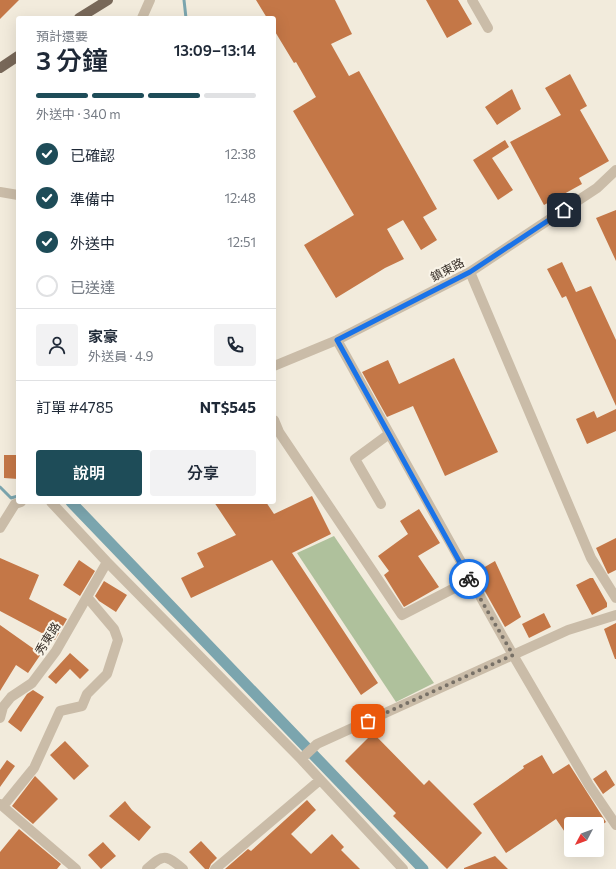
<!DOCTYPE html>
<html lang="zh-TW">
<head>
<meta charset="utf-8">
<style>
  :root { --surface:#fff; --page:#f2f2f3; --text:#1f2937; --muted:#747a83; --line:#e0e1e3; --accent:#1e4c58 }
  body { margin:0; font-family:Commissioner,"Noto Sans TC",sans-serif; background:var(--page); color:var(--text); height:100vh; display:flex; flex-direction:column; font-size:15px; white-space:nowrap }
  * { box-sizing:border-box; margin:0 }
  p { font-size:13px; color:var(--muted) }
  .icon { flex:none; width:22px; height:22px; fill:none; stroke:currentColor; stroke-width:2; stroke-linecap:round; stroke-linejoin:round }
  .map { position:relative; flex:1; overflow:hidden }
  .panel { position:absolute; left:16px; top:16px; width:260px; height:488px; display:flex; flex-direction:column; background:var(--surface); border-radius:4px; box-shadow:0 4px 16px #0002 }
  .panel>* { flex:none }
  .needle { width:26px; rotate:229deg }
  .tools { position:absolute; left:564px; top:817px; display:grid; gap:8px }
  .tools a { display:grid; place-items:center; width:40px; height:40px; border-radius:4px; background:var(--surface); box-shadow:0 4px 16px #0002; font-size:20px }
  .pin { position:absolute; display:grid; place-items:center; width:34px; height:34px; color:#fff; margin:-17px; border-radius:8px; box-shadow:0 2px 6px #0006 }
  .courier { position:absolute; display:grid; place-items:center; width:40px; height:40px; margin:-20px; border:3px solid #1a73e8; border-radius:50%; background:#fff; color:#222; box-shadow:0 1px 5px #0007 }
  .overview em { font-style:normal; font-weight:600 }
  .overview div { display:flex; flex-direction:column-reverse }
  .overview { display:flex; align-items:center; justify-content:space-between; height:68px; padding:0 20px }
  h1 { font-size:26px; font-weight:600; line-height:30px }
  .bar { display:grid; grid-template-columns:repeat(4,1fr); gap:6px 4px; align-content:center; height:48px; padding:0 20px }
  .bar i { height:5px; border-radius:3px; background:var(--line) }
  .bar .on { background:var(--accent) }
  .bar p { grid-column:span 4 }
  .line { display:flex; align-items:center; gap:10px; padding:0 20px; border-top:1px solid var(--line) }
  .line div { flex:1 }
  .round { display:grid; place-items:center; flex:none; width:42px; height:42px; border-radius:4px; background:var(--page) }
  ol { padding:0 20px; list-style:none }
  li { display:flex; align-items:center; gap:12px; height:44px }
  li p { margin-inline-start:auto }
  li .icon { padding:4px; border-radius:50%; background:var(--accent); color:#fff; stroke-width:4 }
  li:last-child { color:var(--muted) }
  li i { width:22px; height:22px; border:2px solid var(--line); border-radius:50% }
  .cta { display:flex; gap:8px; margin-top:auto; padding:8px 20px }
  .cta a { flex:1; height:46px; border-radius:4px; background:var(--accent); color:#fff; font-size:16px; font-weight:600; line-height:46px; text-align:center }
  .cta a+a { background:var(--page); color:var(--text) }
  .map>svg:first-child { display:block }
  .green { fill:#afc19c }
  .lines { fill:none; stroke-linecap:round; stroke-linejoin:round }
  .stream { stroke:#7ba5ae; stroke-width:3 }
  .canal { stroke:#7ba5ae; stroke-width:11 }
  .building { fill:#c47747 }
  .minor { stroke:#cabca8; stroke-width:10 }
  .major { stroke:#786859; stroke-width:10 }
  .done { stroke:#787167; stroke-width:4; stroke-dasharray:0 7.2 }
  .route { stroke:#1a73e8; stroke-width:5 }
  .labels { text-anchor:middle; dominant-baseline:central; stroke-width:4; stroke-linejoin:round; paint-order:stroke }
  .street-label { font-size:12px; fill:#372f28; stroke:#f9f4e8 }
</style>
</head>
<body>
<div class="map">
<svg width="616" height="869" viewBox="0 0 616 869">
  <rect width="100%" height="100%" fill="#f2ebdc"/>
  <!-- green -->
  <path class="green" d="M 334,536 L 434,683 L 396,702 L 297,553 Z"/>
  <g class="lines">
    <!-- stream -->
    <path class="stream" d="M 184,0 L 186,18
      M 0,487 L 11,498 L 18,496"/>
    <!-- canal -->
    <path class="canal" d="M 71,502 L 423,869"/>
  </g>
  <!-- building -->
  <path class="building" d="M 0,0 L 19,0 L 0,19 Z
    M 256,0 L 335,0 L 352,34 L 331,44 L 349,76 L 359,71 L 437,209 L 423,217 L 437,240 L 421,250 L 403,220 L 387,229 L 404,259 L 385,268 L 336,298 L 304,245 L 354,215 L 293,111 L 316,97 L 296,62 L 294,63 L 274,30 L 274,18 L 267,18 Z
    M 426,0 L 458,0 L 472,24 L 447,38 Z
    M 570,74 L 587,106 L 580,110 L 609,161 L 579,178 L 582,184 L 544,205 L 510,142 L 561,115 L 545,88 Z
    M 512,89 L 521,109 L 497,125 L 485,107 Z
    M 505,140 L 509,147 L 492,158 L 513,190 L 498,200 L 473,160 Z
    M 616,210 L 616,261 L 596,218 Z
    M 562,262 L 576,292 L 591,286 L 616,340 L 616,406 L 566,296 L 562,298 L 547,269 Z
    M 454,358 L 498,452 L 445,476 L 413,406 L 387,417 L 362,372 L 388,360 L 399,384 Z
    M 616,409 L 616,431 L 587,444 L 576,419 L 594,411 L 597,418 Z
    M 4,455 L 18,455 L 18,479 L 4,478 Z
    M 312,496 L 331,534 L 292,553 L 378,683 L 361,695 L 272,560 L 191,598 L 181,578 L 204,567 L 197,553 L 236,535 L 214,502 L 266,502 L 274,514 Z
    M 419,509 L 440,543 L 418,556 L 439,587 L 404,607 L 384,575 L 389,571 L 378,556 L 408,534 L 400,521 Z
    M 616,538 L 616,570 L 608,574 L 596,548 Z
    M 0,558 L 39,575 L 29,599 L 67,619 L 55,640 L 0,611 Z
    M 79,560 L 95,571 L 80,596 L 63,585 Z
    M 495,561 L 521,617 L 505,627 L 478,579 L 486,574 L 483,568 Z
    M 590,578 L 593,578 L 607,603 L 607,607 L 592,615 L 576,585 Z
    M 104,581 L 127,595 L 116,612 L 99,601 L 95,596 Z
    M 544,613 L 551,627 L 529,638 L 522,624 Z
    M 616,623 L 616,659 L 615,659 L 604,629 Z
    M 0,625 L 41,654 L 28,673 L 16,665 L 0,691 Z
    M 70,653 L 89,670 L 80,679 L 70,669 L 56,684 L 48,677 Z
    M 33,690 L 44,697 L 21,732 L 8,722 L 27,694 Z
    M 373,733 L 424,785 L 429,780 L 482,833 L 447,869 L 393,816 L 396,813 L 345,761 Z
    M 65,741 L 89,766 L 74,780 L 50,755 Z
    M 542,755 L 553,774 L 569,764 L 606,822 L 597,828 L 597,824 L 571,824 L 571,841 L 556,819 L 506,853 L 473,804 L 524,768 L 523,766 Z
    M 7,760 L 15,766 L 0,787 L 0,770 Z
    M 606,770 L 615,785 L 603,794 L 593,779 Z
    M 35,776 L 58,799 L 33,824 L 12,806 Z
    M 307,800 L 316,810 L 291,834 L 311,854 L 332,834 L 344,847 L 341,850 L 360,869 L 225,869 L 248,849 L 251,851 Z
    M 125,801 L 132,810 L 151,827 L 139,841 L 109,816 Z
    M 19,829 L 61,864 L 57,869 L 0,869 L 0,852 Z
    M 201,841 L 217,858 L 211,864 L 209,869 L 205,869 L 189,852 Z
    M 103,842 L 116,856 L 101,869 L 88,855 Z
    M 495,856 L 508,869 L 464,869 L 464,868 Z"/>
  <g class="lines">
    <!-- minor -->
    <path class="minor" d="M 472,0 L 488,28
      M 142,18 L 150,0
      M 0,192 L 18,195
      M 470,272 L 591,558 L 616,598
      M 337,340 L 513,655 L 589,785 L 616,825
      M 274,366 L 337,340 L 470,272 L 597,188 L 616,170
      M 274,420 L 279,432 L 402,615 L 470,580
      M 51,502 L 107,562 L 301,759 L 403,869
      M 381,504 L 355,459 L 389,434
      M 0,528 L 15,504 L 21,502
      M 0,718 L 3,707 L 11,697 L 32,683 L 56,651 L 107,562
      M 301,759 L 317,744 L 568,630 L 616,615
      M 0,804 L 76,869
      M 3,806 L 34,768 L 60,711 L 82,706 L 87,694 L 107,674 L 118,640 L 114,629 L 87,597
      M 147,869 C 164,853 166,855 183,869
      M 215,869 L 320,780"/>
    <!-- major -->
    <path class="major" d="M 79,18 L 108,0
      M 0,68 L 18,56"/>
  </g>
  <g class="lines">
    <!-- done -->
    <path class="done" d="M 368,721 L 513,655 L 469,579"/>
    <!-- route -->
    <path class="route" d="M 469,579 L 337,340 L 470,272 L 564,210"/>
  </g>
  <g class="labels">
    <!-- street labels -->
    <g class="street-label">
      <text transform="translate(447 269) rotate(-27)">鎮東路</text>
      <text transform="translate(47 638) rotate(-58)">秀東路</text>
    </g>
  </g>
</svg>
<div class="tools">
<a><svg class="needle" viewBox="-14 -14 28 28"><path d="M0-13l5 13h-10z" fill="#e53935"/><path d="M0 13l5-13h-10z" fill="#747a83"/></svg></a>
</div>
<div class="pin" style="left:368px;top:721px;background:#ea580c"><svg class="icon" aria-label="bag" viewBox="0 0 24 24"><path d="M5 8h14l-1 12H6zM9 8a3 3 0 0 1 6 0"/></svg></div>
<div class="pin" style="left:564px;top:210px;background:#1f2937"><svg class="icon" aria-label="home" viewBox="0 0 24 24"><path d="M3 11l9-7 9 7M6 9v11h12V9"/></svg></div>
<div class="courier" style="left:469px;top:579px"><svg class="icon" aria-label="bike" viewBox="0 0 24 24"><circle cx="6" cy="16" r="4"/><circle cx="18" cy="16" r="4"/><path d="M6 16l4-8h5l3 8M10 8l3 8H6M13 5h3"/></svg></div>
<section class="panel">
<div class="overview"><div><h1>3 分鐘</h1><p>預計還要</p></div><em>13:09–13:14</em></div>
<div class="bar"><i class="on"></i><i class="on"></i><i class="on"></i><i></i><p>外送中 · 340 m</p></div>
<ol>
<li><svg class="icon" aria-label="check" viewBox="0 0 24 24"><path d="M5 12l5 5 9-10"/></svg>已確認<p>12:38</p></li>
<li><svg class="icon" aria-label="check" viewBox="0 0 24 24"><path d="M5 12l5 5 9-10"/></svg>準備中<p>12:48</p></li>
<li><svg class="icon" aria-label="check" viewBox="0 0 24 24"><path d="M5 12l5 5 9-10"/></svg>外送中<p>12:51</p></li>
<li><i></i>已送達</li>
</ol>
<div class="line" style="height:72px"><a class="round"><svg class="icon" aria-label="person" viewBox="0 0 24 24"><circle cx="12" cy="8" r="4"/><path d="M4 21q1-7 8-7t8 7"/></svg></a><div><b>家豪</b><p>外送員 · 4.9</p></div><a class="round"><svg class="icon" aria-label="phone" viewBox="0 0 24 24"><path d="M5 4h4l2 5-3 2q2 4 5 5l2-3 5 2v4C11 20 4 13 5 4z"/></svg></a></div>
<div class="line" style="height:52px"><div>訂單 #4785</div><b>NT$545</b></div>
<div class="cta"><a>說明</a><a>分享</a></div>
</section>
</div>
</body>
</html>
